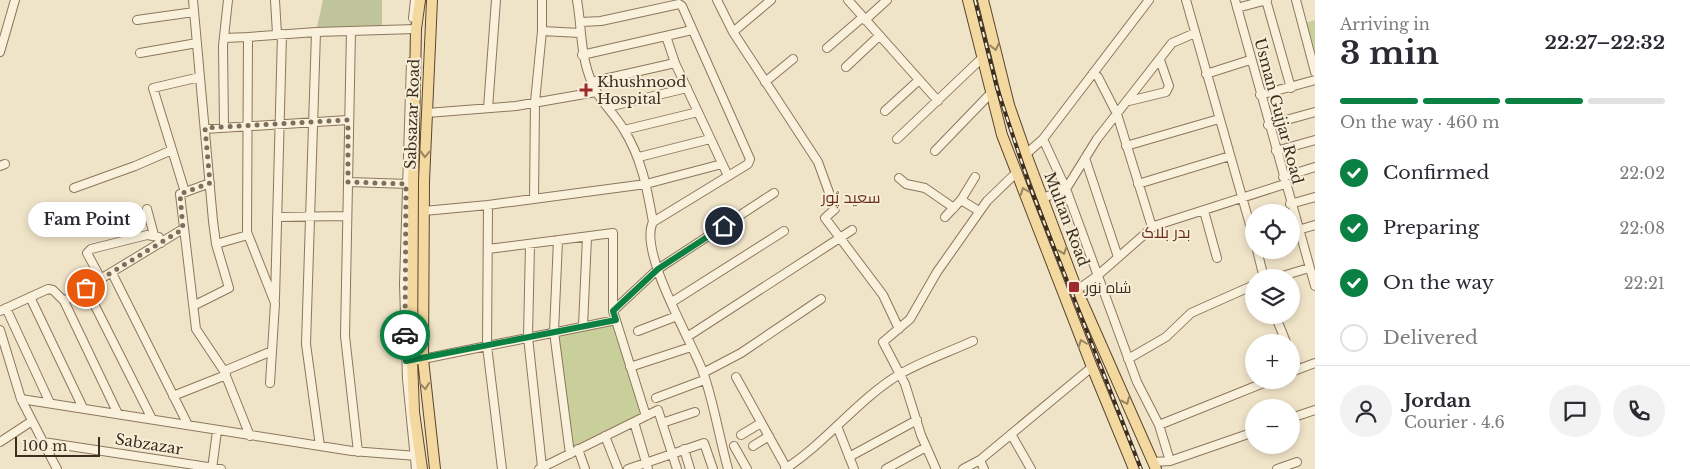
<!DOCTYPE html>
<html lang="en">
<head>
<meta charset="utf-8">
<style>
  :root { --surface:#fff; --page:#f2f2f3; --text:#2b2b33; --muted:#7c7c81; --line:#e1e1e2; --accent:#0b8043 }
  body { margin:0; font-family:"Libre Baskerville",Cairo,serif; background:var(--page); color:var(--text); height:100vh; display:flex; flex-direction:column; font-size:19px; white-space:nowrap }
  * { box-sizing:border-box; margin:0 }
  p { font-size:16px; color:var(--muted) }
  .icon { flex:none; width:28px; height:28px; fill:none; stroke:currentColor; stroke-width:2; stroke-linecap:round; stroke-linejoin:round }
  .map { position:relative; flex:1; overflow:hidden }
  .sheet { display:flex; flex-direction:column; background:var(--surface); width:375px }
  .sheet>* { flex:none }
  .fabs { position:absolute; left:1245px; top:204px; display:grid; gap:10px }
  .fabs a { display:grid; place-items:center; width:55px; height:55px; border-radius:50%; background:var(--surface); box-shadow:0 2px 8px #0003; font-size:25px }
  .scale { position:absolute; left:15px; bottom:12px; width:85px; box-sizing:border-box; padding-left:5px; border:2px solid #3d2e20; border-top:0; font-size:14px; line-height:18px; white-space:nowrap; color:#3d2e20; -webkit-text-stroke:4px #f7eed8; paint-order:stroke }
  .pin { position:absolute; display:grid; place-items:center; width:42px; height:42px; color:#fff; margin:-21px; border:2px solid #fff; border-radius:50%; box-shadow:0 1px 5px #0007 }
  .courier { position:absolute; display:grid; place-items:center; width:50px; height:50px; margin:-25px; border:4px solid #0b8043; border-radius:50%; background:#fff; color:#222; box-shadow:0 1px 6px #0007 }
  .bubble { position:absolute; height:35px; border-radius:18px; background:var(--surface); box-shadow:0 2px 8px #0003; font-size:16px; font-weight:700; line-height:35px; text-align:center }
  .overview em { font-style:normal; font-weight:700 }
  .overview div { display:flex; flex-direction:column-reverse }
  .overview { display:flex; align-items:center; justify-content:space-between; height:85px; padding:0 25px }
  h1 { font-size:32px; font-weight:700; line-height:38px }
  .bar { display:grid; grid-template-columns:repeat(4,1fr); gap:8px 5px; align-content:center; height:60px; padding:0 25px }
  .bar i { height:6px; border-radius:4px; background:var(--line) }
  .bar .active { background:var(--accent) }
  .bar p { grid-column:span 4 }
  .line { display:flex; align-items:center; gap:12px; padding:0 25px; border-top:1px solid var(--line) }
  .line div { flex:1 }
  .round { display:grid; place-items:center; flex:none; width:52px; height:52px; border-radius:26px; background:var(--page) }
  ol { padding:0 25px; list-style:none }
  li { display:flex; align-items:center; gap:15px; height:55px }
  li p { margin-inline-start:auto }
  li .icon { padding:5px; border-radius:50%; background:var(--accent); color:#fff; stroke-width:4 }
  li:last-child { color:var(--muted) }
  li i { width:28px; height:28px; border:2px solid var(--line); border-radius:50% }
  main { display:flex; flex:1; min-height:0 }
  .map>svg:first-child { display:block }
  .green { fill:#c9cf9b }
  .cemetery { fill:#bfc49a }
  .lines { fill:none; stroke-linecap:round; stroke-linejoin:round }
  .minor-casing { stroke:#8d765c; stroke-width:10 }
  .major-casing { stroke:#5b4430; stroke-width:12 }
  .minor { stroke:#faf1dc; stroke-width:8 }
  .major { stroke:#f3d9a0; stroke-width:10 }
  .rail-casing { stroke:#3d2e20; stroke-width:4 }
  .rail { stroke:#f7eed8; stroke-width:2; stroke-dasharray:5.5; stroke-linecap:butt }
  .oneway { stroke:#988460 }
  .done { stroke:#7c6e5b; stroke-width:5; stroke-dasharray:0 9 }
  .route { stroke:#0b8043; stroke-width:6 }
  .poi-dot { fill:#9e2a2b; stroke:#f7eed8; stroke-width:2 }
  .labels { text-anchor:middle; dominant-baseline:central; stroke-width:4; stroke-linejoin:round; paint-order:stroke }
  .poi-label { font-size:15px; fill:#3d2e20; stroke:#f7eed8; text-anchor:start }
  .street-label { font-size:15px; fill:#3d2e20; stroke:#f7eed8 }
  .neighbourhood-label { font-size:16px; fill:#6b2e1e; stroke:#f7eed8 }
</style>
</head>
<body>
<main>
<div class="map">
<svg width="1315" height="469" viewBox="0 0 1315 469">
  <rect width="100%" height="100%" fill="#f0e4c8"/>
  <!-- green -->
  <path class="green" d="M 1315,20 L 1315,59 L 1305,23 Z
    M 616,320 L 646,416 L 570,454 L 552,332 Z"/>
  <!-- cemetery -->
  <path class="cemetery" d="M 323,0 L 382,0 L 382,29 L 316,32 Z"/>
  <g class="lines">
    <defs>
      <path id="minor" d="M 193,0 L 213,221 L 216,244 L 229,288 L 195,305
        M 275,0 L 277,34
        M 577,0 C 582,28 580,56 592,83 C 599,101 615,114 624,130 C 642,159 647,189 653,222
        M 717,0 L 733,32 L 818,162 L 835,209 L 825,218 L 883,295 L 899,329
        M 848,0 L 938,101
        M 1186,0 L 1254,239
        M 1235,0 L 1315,286
        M 1266,0 L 1291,88
        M 1296,0 L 1315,72
        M 1237,8 L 1267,0
        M 413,18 L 415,0
        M 137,20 L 194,12
        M 865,20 L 887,0
        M 581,22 L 601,21 L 679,4 L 682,6 L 750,159 L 748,164 L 653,222 C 638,251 691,340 703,372 C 714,403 719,437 728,469
        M 351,31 L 345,336 L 358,452
        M 542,31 L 580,33
        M 316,32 L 306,344 L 320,446
        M 733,32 L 771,0
        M 666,36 L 675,63 L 728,176
        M 224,38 L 248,37
        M 827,48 L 863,17
        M 0,52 L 15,0
        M 140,53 L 197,43
        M 582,55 L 692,30
        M 411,62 L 404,284 L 407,379 L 416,469
        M 846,67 L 879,36
        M 1093,73 L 1098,77 L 1117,114 L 1152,227
        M 1206,74 L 1250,60
        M 591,82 L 675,63
        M 765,82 L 793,59
        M 1260,95 L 1315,80
        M 1129,101 L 1166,92 L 1169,86 L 1160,60
        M 608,107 L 687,88
        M 488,108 L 496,0
        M 885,111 L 919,80
        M 427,113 L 516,106 L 596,92
        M 1268,125 L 1315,112
        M 224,127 L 223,46 L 228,0
        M 205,129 L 348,120
        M 624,130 L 698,112
        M 897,139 L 982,58
        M 1043,139 L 1066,189 L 1137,382 L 1159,425 L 1170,461
        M 1126,146 L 1219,119
        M 935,151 L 990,94
        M 1276,151 L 1315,140
        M 1026,154 L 1043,139 L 1149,0
        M 639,157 L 710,139
        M 1085,158 L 1118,257
        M 0,166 L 5,164
        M 1283,177 L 1315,167
        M 899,178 L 906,184 L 925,188 L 954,208
        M 349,182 L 409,184
        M 210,183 L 180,194 L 196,329 L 224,371 L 250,436
        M 1138,184 L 1230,156
        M 74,188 L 135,166 L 172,150
        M 185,192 L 153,88 L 200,77
        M 1043,198 L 1066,189 L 1097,139 L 1172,43 L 1195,33
        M 534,199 L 535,102 L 542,31 L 542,0
        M 961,200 L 979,211
        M 1290,204 L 1315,197
        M 488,205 L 487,346 L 502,469
        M 147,209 L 154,235
        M 424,211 L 488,205 L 646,184 L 722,164
        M 1204,211 L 1217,258
        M 277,217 L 346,216
        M 945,217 L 961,200 L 975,177
        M 1298,230 L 1315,225
        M 558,240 L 554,332 L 570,454
        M 216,244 L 248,235
        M 530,244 L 528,337 L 542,467
        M 488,249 L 613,233 L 613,311 L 646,416
        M 1257,250 L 1264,278
        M 112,273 L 188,425
        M 1276,278 L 1309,268
        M 101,279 L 87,253 L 91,249 L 147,235 L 159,237 L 161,243
        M 86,288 L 152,419
        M 1077,290 L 1097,276 L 1154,226 L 1285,184
        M 30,297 L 83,408
        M 275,299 L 282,34
        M 64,301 L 183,229
        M 672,302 L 784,231
        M 6,308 L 50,403
        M 0,311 L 48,289 L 53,290 L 64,301 L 118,414
        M 613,311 L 658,269 L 774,193
        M 1275,315 L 1286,342
        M 583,326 L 587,237
        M 0,330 L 21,399 L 57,469
        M 638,331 L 677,316
        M 687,337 L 852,230
        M 1291,354 L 1298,369
        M 1128,359 L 1166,337 L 1191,313 L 1254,285
        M 418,360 L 616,320
        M 630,367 L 691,347
        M 224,371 L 272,351
        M 1291,372 L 1315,363
        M 703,373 L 741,353 L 821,299
        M 736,377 L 787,469
        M 270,383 L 275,303 L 247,232 L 248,37 L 316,32 L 416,29
        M 173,396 L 226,375
        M 656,398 L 704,380
        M 21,399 L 352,451 L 417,456
        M 1291,418 L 1315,410
        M 634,422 L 648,469
        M 662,423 L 695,412
        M 1159,425 L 1271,380
        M 837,426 L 854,469
        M 1011,434 L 1031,469
        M 741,435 L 761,423
        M 605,436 L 618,469
        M 0,442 L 32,421
        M 43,442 L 221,469
        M 734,446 L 747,469
        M 753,446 L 769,436
        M 578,449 L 585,469
        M 684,449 L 690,469
        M 849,457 L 917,420
        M 980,460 L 984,469
        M 1153,462 L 1170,461 L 1254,432
        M 212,469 L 217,431
        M 539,469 L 658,410 L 677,469
        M 628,469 L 704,443 L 713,469
        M 785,469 C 827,442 857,400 900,374 C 922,361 949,352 973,341
        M 886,469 L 926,447
        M 936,469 L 921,435 L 905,384 L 883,342 L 910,319 L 937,272 L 987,201 L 1017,172
        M 963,469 L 980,460 L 1092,367
        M 1277,469 L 1297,462"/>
      <path id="major" d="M 420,0 L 416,29 L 413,184 L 412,360 L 414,412 L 422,469
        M 432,0 L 424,181 L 423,359 L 435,469
        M 968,0 L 1002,135 L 1092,367 L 1134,469
        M 983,0 L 1009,105 L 1026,154 L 1077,290 L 1156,469"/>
    </defs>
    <!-- minor casing -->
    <use href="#minor" class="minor-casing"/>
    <!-- major casing -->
    <use href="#major" class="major-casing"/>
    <!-- minor -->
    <use href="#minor" class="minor"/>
    <!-- major -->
    <use href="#major" class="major"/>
    <defs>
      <path id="rail" d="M 975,0 L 997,88 L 1029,184 L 1141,469"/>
    </defs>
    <!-- rail casing -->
    <use href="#rail" class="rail-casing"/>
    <!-- rail -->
    <use href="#rail" class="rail"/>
  </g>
  <!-- one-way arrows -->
  <defs><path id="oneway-chevron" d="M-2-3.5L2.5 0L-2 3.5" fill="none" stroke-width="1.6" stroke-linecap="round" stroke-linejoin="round" transform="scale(1.25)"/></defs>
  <g class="oneway">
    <use href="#oneway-chevron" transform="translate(995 47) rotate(77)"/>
    <use href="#oneway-chevron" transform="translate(425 154) rotate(92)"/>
    <use href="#oneway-chevron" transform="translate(1024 191) rotate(-111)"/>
    <use href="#oneway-chevron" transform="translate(1063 251) rotate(70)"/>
    <use href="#oneway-chevron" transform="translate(1082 343) rotate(-111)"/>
    <use href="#oneway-chevron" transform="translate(425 386) rotate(84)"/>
    <use href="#oneway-chevron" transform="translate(1126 401) rotate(66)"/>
  </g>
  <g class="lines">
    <!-- done -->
    <path class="done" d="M 86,288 L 183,229 L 180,194 L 210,183 L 205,128 L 348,120 L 348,182 L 406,184 L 405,335"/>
    <!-- route -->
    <path class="route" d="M 405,335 L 406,361 L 616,320 L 613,311 L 658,269 L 724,226"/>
  </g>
  <!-- markers -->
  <g class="poi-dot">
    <path d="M583.5 82.5h5v5h5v5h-5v5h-5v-5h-5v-5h5z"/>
    <rect x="1068" y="281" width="12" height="12" rx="2.5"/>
  </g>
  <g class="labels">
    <!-- poi labels -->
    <g class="poi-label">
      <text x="597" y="81">Khushnood<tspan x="597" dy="17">Hospital</tspan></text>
      <text x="1085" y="287">شاہ نور</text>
    </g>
    <!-- street labels -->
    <g class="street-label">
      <text transform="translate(1279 111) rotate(75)">Usman Gujjar Road</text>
      <text transform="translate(412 114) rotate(-88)">Sabsazar Road</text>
      <text transform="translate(1067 219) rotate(69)">Multan Road</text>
      <text transform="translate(149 444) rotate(9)">Sabzazar</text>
    </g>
    <!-- neighbourhood labels -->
    <g class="neighbourhood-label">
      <text x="851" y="197">سعید پُور</text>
      <text x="1166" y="232">بدر بلاک</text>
    </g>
  </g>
</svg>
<div class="fabs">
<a><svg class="icon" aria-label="locate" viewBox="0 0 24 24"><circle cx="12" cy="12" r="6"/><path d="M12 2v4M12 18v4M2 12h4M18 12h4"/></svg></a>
<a><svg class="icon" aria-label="layers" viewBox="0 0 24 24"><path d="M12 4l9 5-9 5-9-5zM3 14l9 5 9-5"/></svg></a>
<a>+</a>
<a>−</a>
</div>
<div class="scale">100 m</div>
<div class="pin" style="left:86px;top:288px;background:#ea580c"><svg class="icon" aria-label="bag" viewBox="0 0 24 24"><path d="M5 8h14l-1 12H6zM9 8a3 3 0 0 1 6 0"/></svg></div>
<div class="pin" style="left:724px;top:226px;background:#1f2937"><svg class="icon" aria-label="home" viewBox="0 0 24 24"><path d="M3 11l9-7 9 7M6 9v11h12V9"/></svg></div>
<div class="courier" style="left:405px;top:335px"><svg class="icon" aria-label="car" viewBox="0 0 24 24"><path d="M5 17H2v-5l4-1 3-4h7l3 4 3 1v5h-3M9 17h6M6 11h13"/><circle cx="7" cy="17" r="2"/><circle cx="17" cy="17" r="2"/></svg></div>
<div class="bubble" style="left:28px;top:202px;width:118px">Fam Point</div>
</div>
<section class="sheet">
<div class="overview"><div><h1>3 min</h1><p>Arriving in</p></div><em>22:27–22:32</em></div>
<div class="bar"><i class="active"></i><i class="active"></i><i class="active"></i><i></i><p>On the way · 460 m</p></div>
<ol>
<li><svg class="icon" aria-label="check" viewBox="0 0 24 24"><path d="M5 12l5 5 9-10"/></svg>Confirmed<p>22:02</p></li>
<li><svg class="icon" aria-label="check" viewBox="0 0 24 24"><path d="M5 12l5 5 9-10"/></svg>Preparing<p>22:08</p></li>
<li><svg class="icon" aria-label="check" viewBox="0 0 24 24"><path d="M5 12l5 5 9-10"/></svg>On the way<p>22:21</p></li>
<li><i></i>Delivered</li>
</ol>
<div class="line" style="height:90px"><a class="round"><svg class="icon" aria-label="person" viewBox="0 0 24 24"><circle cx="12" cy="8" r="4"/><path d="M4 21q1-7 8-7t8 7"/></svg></a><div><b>Jordan</b><p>Courier · 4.6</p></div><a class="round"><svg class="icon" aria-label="chat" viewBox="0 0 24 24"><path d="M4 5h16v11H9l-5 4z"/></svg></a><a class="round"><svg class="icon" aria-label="phone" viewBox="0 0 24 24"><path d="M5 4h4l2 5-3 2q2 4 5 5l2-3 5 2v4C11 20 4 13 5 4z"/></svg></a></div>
</section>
</main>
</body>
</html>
